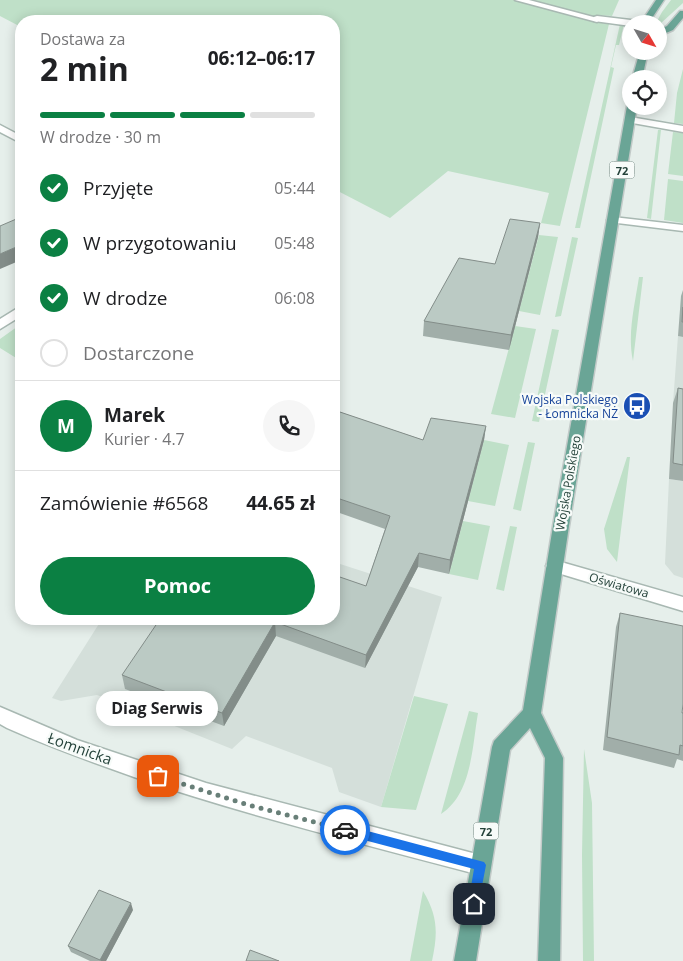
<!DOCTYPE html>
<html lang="pl">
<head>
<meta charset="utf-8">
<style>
  :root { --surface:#fff; --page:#f6f6f6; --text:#202124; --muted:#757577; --line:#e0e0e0; --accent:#0b8043 }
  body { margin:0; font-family:"Open Sans",sans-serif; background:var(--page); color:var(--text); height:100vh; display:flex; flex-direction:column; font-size:19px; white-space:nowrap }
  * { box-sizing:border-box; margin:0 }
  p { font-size:16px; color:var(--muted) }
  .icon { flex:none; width:28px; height:28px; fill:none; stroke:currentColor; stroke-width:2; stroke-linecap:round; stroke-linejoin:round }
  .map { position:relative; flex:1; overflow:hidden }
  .drawer { position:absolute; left:15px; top:15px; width:325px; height:610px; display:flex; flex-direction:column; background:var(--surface); border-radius:20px; box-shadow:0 2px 12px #0003 }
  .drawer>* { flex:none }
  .needle { width:32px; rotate:129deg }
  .controls { position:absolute; left:622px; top:15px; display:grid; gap:10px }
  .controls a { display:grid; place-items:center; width:45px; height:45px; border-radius:50%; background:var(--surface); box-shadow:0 2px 12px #0003; font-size:25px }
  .pin { position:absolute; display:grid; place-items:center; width:42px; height:42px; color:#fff; margin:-21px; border-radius:10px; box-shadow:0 2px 8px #0006 }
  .courier { position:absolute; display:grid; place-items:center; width:50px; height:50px; margin:-25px; border:4px solid #1a73e8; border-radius:50%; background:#fff; color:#222; box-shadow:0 1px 6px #0007 }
  .bubble { position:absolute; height:35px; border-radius:18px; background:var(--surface); box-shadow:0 2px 12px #0003; font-size:16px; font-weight:700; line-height:35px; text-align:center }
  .headline em { font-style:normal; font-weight:700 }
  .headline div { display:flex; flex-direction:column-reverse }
  .headline { display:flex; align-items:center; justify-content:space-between; height:85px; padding:0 25px }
  h1 { font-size:32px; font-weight:700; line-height:38px }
  .bar { display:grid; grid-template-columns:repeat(4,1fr); gap:8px 5px; align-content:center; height:60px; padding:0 25px }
  .bar i { height:6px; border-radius:4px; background:var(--line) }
  .bar .current { background:var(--accent) }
  .bar p { grid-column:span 4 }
  .line { display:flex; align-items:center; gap:12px; padding:0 25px; border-top:1px solid var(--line) }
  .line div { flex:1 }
  .round { display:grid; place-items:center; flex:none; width:52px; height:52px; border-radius:26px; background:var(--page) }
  ol { padding:0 25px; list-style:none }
  li { display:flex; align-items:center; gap:15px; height:55px }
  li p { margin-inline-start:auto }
  li .icon { padding:5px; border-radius:50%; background:var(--accent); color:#fff; stroke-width:4 }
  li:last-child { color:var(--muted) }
  li i { width:28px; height:28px; border:2px solid var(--line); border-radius:50% }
  .button { display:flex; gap:10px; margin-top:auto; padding:10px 25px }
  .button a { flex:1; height:58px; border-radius:30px; background:var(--accent); color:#fff; font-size:20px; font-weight:700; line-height:58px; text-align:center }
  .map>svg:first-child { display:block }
  .built { fill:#d4dfda }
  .green { fill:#bfe0c8 }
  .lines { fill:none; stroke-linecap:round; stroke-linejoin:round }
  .lane-casing { stroke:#a8b8b2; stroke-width:3 }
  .street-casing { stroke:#a8b8b2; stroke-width:3 }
  .primary-casing { stroke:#c2cac8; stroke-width:3 }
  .lane { fill:#fff; fill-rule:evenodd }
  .street { fill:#fff; fill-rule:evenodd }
  .primary { fill:#6aa596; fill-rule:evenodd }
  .wall { fill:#a1aea9 }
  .shaded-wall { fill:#838d89 }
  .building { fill:#bbcac4; stroke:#838d89 }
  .route { fill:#1a73e8 }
  .done { stroke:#687f78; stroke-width:5; stroke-dasharray:0 9 }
  .labels { text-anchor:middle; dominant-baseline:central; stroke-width:4.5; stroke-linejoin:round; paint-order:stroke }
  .shield { fill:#f7fbf9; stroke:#637a73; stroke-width:1 }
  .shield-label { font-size:11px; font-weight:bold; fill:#24423a }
  .transit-label { font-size:12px; fill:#164399; stroke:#f7fbf9; text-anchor:end }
  .street-label { font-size:12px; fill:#24423a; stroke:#f7fbf9 }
  .near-street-label { font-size:15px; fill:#24423a; stroke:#f7fbf9 }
</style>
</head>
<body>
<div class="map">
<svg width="683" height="961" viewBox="0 0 683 961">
  <rect width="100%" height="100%" fill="#e6efeb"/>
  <!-- built -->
  <path class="built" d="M 678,336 L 683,337 L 683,405 L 673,403 Z
    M 669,479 L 683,481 L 683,578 L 674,575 L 665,564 Z
    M 334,562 L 442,597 L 381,807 L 339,792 L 332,768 L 246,736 L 232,749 L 97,695 L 61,701 L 52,698 L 102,619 L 334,619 Z"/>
  <!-- green -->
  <path class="green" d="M 0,0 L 619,0 L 612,16 L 598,15 L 596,22 L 609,24 L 560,226 L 541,223 L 549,193 L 448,171 L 390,218 L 334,189 L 334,21 L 21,21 L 21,27 L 0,16 Z
    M 671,0 L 683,0 L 683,3 L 660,24 L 656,23 L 662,12 Z
    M 620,24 L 624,24 L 619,45 L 616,45 L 611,67 L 614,68 L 580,228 L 575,228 Z
    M 683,69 L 683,124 L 674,123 L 677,93 Z
    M 658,130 L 661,130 L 651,219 L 647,218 Z
    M 673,132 L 683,133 L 683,176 L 668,174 Z
    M 668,179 L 683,181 L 683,223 L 664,220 Z
    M 539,235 L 558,237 L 540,315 L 519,311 Z
    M 572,237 L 578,238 L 561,316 L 555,317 Z
    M 639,277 L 643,277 L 633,361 C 627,334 635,304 639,277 Z
    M 21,324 L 21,361 L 0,348 L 0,339 Z
    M 515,326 L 536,329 L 515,418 L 491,414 Z
    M 552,329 L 559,330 L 539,422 L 532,421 Z
    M 484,440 L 509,445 L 495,506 L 468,501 Z
    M 528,442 L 535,443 L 521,511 L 513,509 Z
    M 627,457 L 630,457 L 617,562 L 607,549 L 604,529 Z
    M 463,521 L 490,526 L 478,580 L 449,574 Z
    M 510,526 L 517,527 L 504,591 L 496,589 Z
    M 414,696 L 448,704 L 416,810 L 381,807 Z
    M 469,711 L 478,713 C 472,747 472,794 441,814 Z
    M 584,749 L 592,803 L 594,961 L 583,961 L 582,855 Z
    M 423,891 C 438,916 438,933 432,961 L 410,961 Z"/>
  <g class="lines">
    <defs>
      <path id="lane" d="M 597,16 L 639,21 L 643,24 L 631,24 L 631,26 L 594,21 L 594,17 Z
        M 630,117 L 683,126 L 683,132 L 627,122 L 625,120 Z
        M 0,125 L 21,136 L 21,143 L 0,132 Z
        M 613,217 L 683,225 L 683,231 L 609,222 L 607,220 Z
        M 21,306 L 21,316 L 0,329 L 0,319 Z"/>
      <path id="street" d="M 515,0 L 529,0 L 601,19 L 597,22 Z
        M 554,560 L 683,597 L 683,611 L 548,570 L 546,566 L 548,562 Z
        M 0,707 L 77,740 L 206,783 L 480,855 L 487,858 L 490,865 L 487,872 L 480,875 C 364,844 248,816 134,777 C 92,762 49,747 7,728 L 0,724 Z"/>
      <path id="primary" d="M 656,0 L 664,0 L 648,24 L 640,24 Z
        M 680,11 L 683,11 L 683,18 L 673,30 L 659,36 L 659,30 L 667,26 Z
        M 640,51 L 648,51 L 642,79 L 632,79 Z
        M 631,103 L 631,106 L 637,106 L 569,526 L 541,713 L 563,758 L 560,961 L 538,961 L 545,758 L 530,728 L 510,750 L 476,961 L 454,961 L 492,747 L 494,741 L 523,710 L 553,526 L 627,106 Z"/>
    </defs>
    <!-- lane casing -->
    <use href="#lane" class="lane-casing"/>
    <!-- street casing -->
    <use href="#street" class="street-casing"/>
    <!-- primary casing -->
    <use href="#primary" class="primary-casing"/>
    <!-- lane -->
    <use href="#lane" class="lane"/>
    <!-- street -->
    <use href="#street" class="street"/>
    <!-- primary -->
    <use href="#primary" class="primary"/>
  </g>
  <!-- wall -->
  <path class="wall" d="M 540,223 L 538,237 L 509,350 L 423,336 L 424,321 L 495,264 Z
    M 683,290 L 683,337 L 678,336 L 681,296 Z
    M 678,388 L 683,389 L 683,481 L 669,479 L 673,403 Z
    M 334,410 L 423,440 L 486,426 L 484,440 L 449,574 L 418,567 L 365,668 L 276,636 L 224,726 L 125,689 L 122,675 L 366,586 L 385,529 L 334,511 Z
    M 620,613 L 683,713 L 683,761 L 677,759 L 674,768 L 603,750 L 616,627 Z
    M 133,910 L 106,961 L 90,961 L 71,952 L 68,946 Z"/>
  <!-- shaded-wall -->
  <path class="shaded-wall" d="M 540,223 L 538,237 L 509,350 L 511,335 Z
    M 21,245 L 21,260 L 0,269 L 0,254 Z
    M 486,426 L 484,440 L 449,574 L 450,560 Z
    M 419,553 L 418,567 L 365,668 L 366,655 Z
    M 275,622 L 276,636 L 224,726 L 222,713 Z
    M 131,903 L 133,910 L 106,961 L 101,961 L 100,960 Z"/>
  <!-- building -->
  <path class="building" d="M 21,217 L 21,245 L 0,254 L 0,226 Z
    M 510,219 L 540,223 L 511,335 L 424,321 L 459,258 L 495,264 Z
    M 683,307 L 683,322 L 682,322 Z
    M 678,388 L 683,389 L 683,465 L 673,463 Z
    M 334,410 L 423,440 L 431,418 L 486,426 L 450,560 L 419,553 L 366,655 L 275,622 L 222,713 L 122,675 L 160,619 L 334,619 L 334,575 L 366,586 L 390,516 L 334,497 Z
    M 620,613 L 683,626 L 683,704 L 682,713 L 683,713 L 683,746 L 680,745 L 679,755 L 607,737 Z
    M 99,890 L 131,903 L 100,960 L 68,946 Z
    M 250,950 L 279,961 L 246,961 Z"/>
  <!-- route -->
  <path class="route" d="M 345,825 L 484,862 L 486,865 L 478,907 L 474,909 L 470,907 L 468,904 L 474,869 L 345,835 L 341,834 L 339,830 L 341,827 Z"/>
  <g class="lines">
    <!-- done -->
    <path class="done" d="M 158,776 L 248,805 L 345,830"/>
  </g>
  <!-- icons -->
  <defs>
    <symbol id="bus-disc" viewBox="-11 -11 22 22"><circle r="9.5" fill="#1a4fb4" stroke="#f7fbf9"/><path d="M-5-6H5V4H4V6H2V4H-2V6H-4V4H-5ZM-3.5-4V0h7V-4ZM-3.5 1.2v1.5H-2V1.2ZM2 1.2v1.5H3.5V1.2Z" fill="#fff"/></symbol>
  </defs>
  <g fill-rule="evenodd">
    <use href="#bus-disc" x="621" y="390" width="32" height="32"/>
  </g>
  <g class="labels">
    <!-- shield labels -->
    <g class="shield">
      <rect x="609.5" y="161.5" width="25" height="17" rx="4"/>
      <rect x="473.5" y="822.5" width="25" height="17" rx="4"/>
    </g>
    <g class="shield-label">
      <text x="622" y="170">72</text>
      <text x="486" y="831">72</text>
    </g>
    <!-- transit labels -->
    <g class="transit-label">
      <text x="618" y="399">Wojska Polskiego<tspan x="618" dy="14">- Łomnicka NŻ</tspan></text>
    </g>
    <!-- street labels -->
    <g class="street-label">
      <text transform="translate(568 483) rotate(-80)">Wojska Polskiego</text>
      <text transform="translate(619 585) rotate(16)">Oświatowa</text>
    </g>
    <!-- near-street labels -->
    <g class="near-street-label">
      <text transform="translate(80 748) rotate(20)">Łomnicka</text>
    </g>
  </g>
</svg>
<div class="controls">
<a><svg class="needle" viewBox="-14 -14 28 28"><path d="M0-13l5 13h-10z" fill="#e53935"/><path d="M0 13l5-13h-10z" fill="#757577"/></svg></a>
<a><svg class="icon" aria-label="locate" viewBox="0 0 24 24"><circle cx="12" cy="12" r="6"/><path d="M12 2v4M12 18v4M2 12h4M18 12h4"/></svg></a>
</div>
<div class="pin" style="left:158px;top:776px;background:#ea580c"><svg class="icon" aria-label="bag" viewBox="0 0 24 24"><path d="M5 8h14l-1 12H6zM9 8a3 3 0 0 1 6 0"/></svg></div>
<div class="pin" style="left:474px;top:904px;background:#1f2937"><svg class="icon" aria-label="home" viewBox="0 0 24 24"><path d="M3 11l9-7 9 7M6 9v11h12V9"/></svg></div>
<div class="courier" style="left:345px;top:830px"><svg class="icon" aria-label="car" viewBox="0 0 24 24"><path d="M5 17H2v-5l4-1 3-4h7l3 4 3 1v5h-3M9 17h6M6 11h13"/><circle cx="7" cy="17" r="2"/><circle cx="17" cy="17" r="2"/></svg></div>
<div class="bubble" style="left:96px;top:691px;width:122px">Diag Serwis</div>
<section class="drawer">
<div class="headline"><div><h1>2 min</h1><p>Dostawa za</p></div><em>06:12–06:17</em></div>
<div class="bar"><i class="current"></i><i class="current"></i><i class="current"></i><i></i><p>W drodze · 30 m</p></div>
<ol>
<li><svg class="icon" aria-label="check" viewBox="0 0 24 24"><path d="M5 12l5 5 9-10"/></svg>Przyjęte<p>05:44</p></li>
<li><svg class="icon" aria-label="check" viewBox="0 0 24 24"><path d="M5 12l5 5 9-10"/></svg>W przygotowaniu<p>05:48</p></li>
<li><svg class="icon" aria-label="check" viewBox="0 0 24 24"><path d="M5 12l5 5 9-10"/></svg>W drodze<p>06:08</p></li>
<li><i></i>Dostarczone</li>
</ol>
<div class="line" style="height:90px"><b class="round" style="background:var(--accent);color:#fff">M</b><div><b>Marek</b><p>Kurier · 4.7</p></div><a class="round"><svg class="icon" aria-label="phone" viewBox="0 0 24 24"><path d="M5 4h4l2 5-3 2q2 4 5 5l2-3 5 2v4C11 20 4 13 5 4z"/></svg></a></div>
<div class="line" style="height:65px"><div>Zamówienie #6568</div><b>44.65 zł</b></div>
<div class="button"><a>Pomoc</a></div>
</section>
</div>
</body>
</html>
